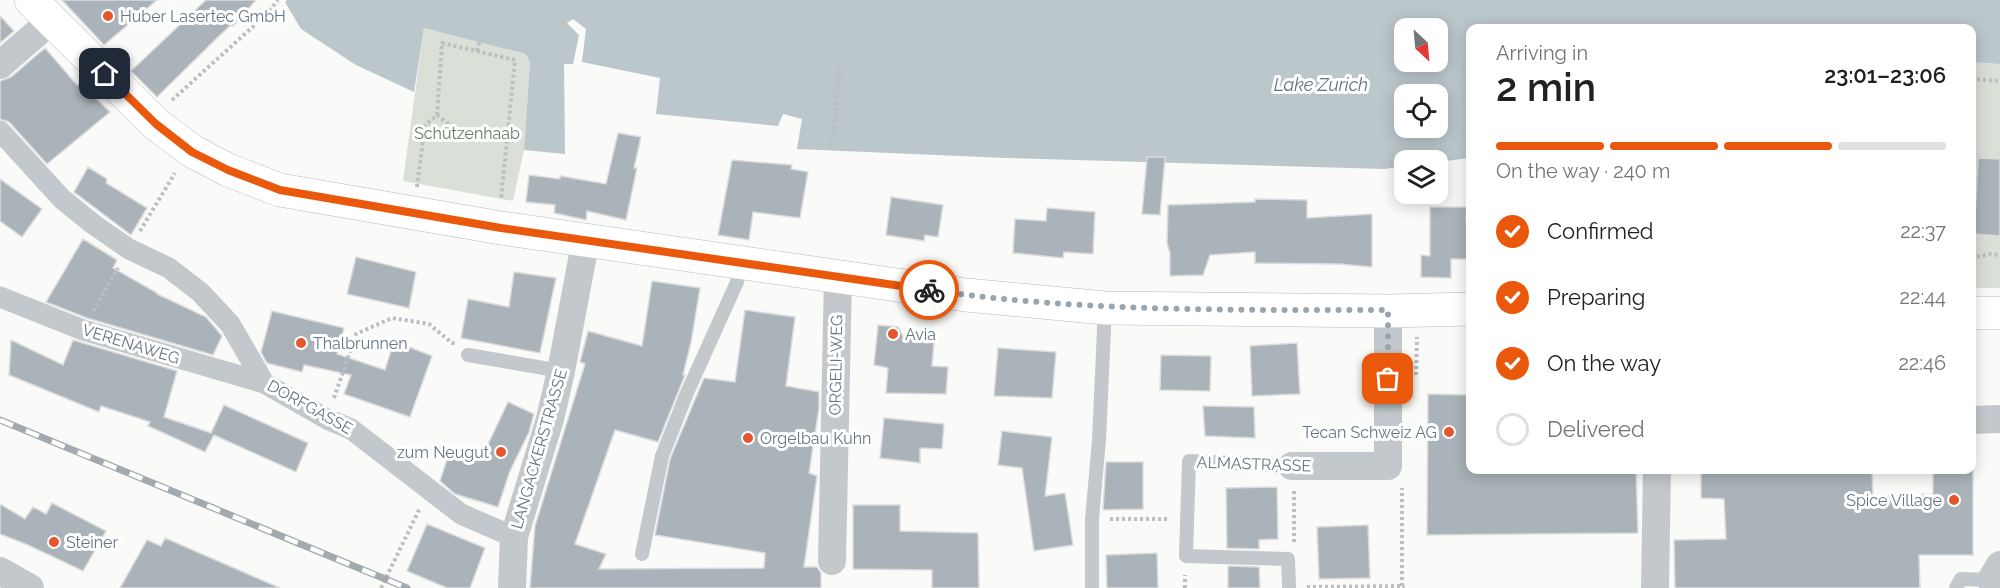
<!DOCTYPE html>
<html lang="en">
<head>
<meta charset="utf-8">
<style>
  :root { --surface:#fff; --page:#f6f6f6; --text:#202124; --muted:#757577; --line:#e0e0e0; --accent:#ea580c }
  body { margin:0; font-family:Raleway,sans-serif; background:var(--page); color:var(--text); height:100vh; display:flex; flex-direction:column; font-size:22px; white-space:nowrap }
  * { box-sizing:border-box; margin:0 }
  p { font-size:20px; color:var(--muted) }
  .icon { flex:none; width:33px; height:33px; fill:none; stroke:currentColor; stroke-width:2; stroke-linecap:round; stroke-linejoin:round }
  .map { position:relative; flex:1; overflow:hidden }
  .drawer { position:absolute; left:1466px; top:24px; width:510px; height:450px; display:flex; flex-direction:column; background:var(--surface); border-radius:12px; box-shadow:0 3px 15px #0003 }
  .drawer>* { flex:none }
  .needle { width:39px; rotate:154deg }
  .buttons { position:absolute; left:1394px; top:18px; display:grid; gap:12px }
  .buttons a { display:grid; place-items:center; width:54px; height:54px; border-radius:12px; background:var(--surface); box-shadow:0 3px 15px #0003; font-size:30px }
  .pin { position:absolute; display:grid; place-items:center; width:51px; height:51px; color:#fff; margin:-26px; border-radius:12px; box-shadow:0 3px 9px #0006 }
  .courier { position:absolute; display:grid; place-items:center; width:60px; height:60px; margin:-30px; border:4px solid #ea580c; border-radius:50%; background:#fff; color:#222; box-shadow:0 2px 8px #0007 }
  .headline em { font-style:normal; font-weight:600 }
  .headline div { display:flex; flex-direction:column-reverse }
  .headline { display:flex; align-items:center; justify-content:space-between; height:102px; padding:0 30px }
  h1 { font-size:39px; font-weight:600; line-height:45px }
  .bar { display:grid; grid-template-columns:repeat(4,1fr); gap:9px 6px; align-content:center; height:72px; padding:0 30px }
  .bar i { height:8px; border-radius:4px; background:var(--line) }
  .bar .selected { background:var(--accent) }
  .bar p { grid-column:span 4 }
  ol { padding:0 30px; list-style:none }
  li { display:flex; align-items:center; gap:18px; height:66px }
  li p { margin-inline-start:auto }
  li .icon { padding:6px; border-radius:50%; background:var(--accent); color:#fff; stroke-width:4 }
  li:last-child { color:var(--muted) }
  li i { width:33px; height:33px; border:3px solid var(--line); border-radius:50% }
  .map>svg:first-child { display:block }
  .green { fill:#dadfd7 }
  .water { fill:#bbc7cb; fill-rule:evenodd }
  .building { fill:#aab3b9; stroke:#dcdcda; stroke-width:1.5 }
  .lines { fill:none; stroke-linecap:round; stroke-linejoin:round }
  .primary-casing { stroke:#b5babe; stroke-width:34 }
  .path { stroke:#bbbfc2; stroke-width:4; stroke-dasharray:3 3; stroke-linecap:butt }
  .service { stroke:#c3c8cc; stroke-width:14 }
  .pedestrian { stroke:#c3c8cc; stroke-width:21 }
  .minor { stroke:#c3c8cc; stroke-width:28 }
  .primary { stroke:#fff; stroke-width:33 }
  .rail-casing { stroke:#a2aab0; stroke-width:7 }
  .rail { stroke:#fff; stroke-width:4.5; stroke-dasharray:14; stroke-linecap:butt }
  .done { stroke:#99a4ac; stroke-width:6; stroke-dasharray:0 10.8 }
  .route { stroke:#ea580c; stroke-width:8 }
  .poi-dot { fill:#e4572e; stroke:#fff; stroke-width:2 }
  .labels { text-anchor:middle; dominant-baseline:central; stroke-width:6; stroke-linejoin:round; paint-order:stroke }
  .poi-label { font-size:16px; fill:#657683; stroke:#fff; text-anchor:start }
  .park-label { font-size:16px; fill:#687a64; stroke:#fff }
  .street-label { font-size:16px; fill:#657683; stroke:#fff }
  .water-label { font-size:18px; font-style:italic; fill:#60757c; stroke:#fff }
</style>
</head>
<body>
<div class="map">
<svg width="2000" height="588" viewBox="0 0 2000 588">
  <rect width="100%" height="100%" fill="#fafaf8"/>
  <!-- green -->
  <path class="green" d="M 424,28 L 524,54 L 530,62 L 524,150 L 513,201 L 403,181 Z
    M 1971,62 L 2000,64 L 2000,288 L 1971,288 Z"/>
  <!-- water -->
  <path class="water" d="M 287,0 L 2000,0 L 2000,64 L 1971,62 L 1971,28 L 1470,28 L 1470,158 L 1437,162 L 1437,160 L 1404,160 L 1404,166 L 1385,169 L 1006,158 L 797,149 L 802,119 L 783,114 L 778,126 L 656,114 L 660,78 L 582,62 L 586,29 L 573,19 L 567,23 L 579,35 L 573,64 L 564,64 L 565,154 L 524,150 L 530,62 L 525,54 L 424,28 L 414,92 L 356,65 L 301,29 L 285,2 ZM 1404,28 L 1437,28 L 1437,62 L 1404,62 ZM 1404,94 L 1437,94 L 1437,128 L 1404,128 Z"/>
  <!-- building -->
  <path class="building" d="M 62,0 L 157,0 L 104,45 Z
    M 206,0 L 256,0 L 233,26 L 231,25 L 217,38 L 157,97 L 131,71 Z
    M 0,16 L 14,31 L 0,43 Z
    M 45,48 L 77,85 L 80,83 L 110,112 L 47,164 L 9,122 L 0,119 L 0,81 L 11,77 Z
    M 618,133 L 641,137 L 634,168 L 637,168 L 626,220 L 587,211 L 586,220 L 554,213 L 555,205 L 526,202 L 529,175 L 560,179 L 560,176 L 606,184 Z
    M 1147,157 L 1165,157 L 1160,215 L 1142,214 Z
    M 1978,158 L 2000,159 L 2000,236 L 1974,234 Z
    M 732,160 L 792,165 L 791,169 L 808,172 L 800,218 L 753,212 L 749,240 L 718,235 Z
    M 88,167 L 107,179 L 106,183 L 147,208 L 131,235 L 74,192 Z
    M 0,179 L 42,209 L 22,237 L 0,221 Z
    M 891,197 L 943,205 L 938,237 L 925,235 L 924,241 L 886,235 Z
    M 1255,199 L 1307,200 L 1307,218 L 1372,214 L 1372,267 L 1340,264 L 1255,263 L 1255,252 L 1210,255 L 1203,275 L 1170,276 L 1170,253 L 1167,243 L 1168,205 L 1255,202 Z
    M 1430,207 L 1467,207 L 1466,221 L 1470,221 L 1470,259 L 1451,259 L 1451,278 L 1421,277 L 1421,255 L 1430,256 Z
    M 1047,208 L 1095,212 L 1093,254 L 1064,252 L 1063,258 L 1013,253 L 1015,219 L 1046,221 Z
    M 83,239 L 117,260 L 113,268 L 157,293 L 157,294 L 206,317 L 222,336 L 213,355 L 87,318 L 46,302 Z
    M 356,257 L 416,272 L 409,308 L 347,294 Z
    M 514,272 L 556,278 L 540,353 L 461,338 L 468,299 L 509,307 Z
    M 652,281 L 700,288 L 691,342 L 683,375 L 685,375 L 658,442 L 615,430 L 575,544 L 606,554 L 599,569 L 764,568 L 765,553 L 655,535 L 670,459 L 704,378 L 735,382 L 745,310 L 795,317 L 786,386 L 819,392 L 819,408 L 809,473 L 817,476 L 804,567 L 817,567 L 821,573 L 821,588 L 530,588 L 535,526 L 585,364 L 580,362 L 588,331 L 642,346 Z
    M 272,311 L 344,328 L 337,354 L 385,370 L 394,341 L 432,356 L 410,417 L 344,394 L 351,375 L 304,365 L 302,372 L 267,363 L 261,352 Z
    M 878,325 L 898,327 L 904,338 L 923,339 L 925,343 L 934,342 L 932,366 L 948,367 L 946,394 L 886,393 L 888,368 L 874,365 Z
    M 11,340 L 63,365 L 73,340 L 177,371 L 164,417 L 211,433 L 224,405 L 308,443 L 296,472 L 214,435 L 205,452 L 148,426 L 150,422 L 101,406 L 99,412 L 9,375 Z
    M 1297,343 L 1300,394 L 1252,396 L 1250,346 Z
    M 998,348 L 1056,352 L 1052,398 L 994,396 Z
    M 1161,355 L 1211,356 L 1210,391 L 1160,390 Z
    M 1428,394 L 1470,395 L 1470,470 L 1636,470 L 1638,533 L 1427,535 Z
    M 508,402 L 534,414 L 529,432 L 510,471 L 498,507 L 455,494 L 440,481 L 451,447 L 482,457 Z
    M 1203,406 L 1254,407 L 1255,438 L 1205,436 Z
    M 884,418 L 944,424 L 942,449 L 920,448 L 920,463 L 880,458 Z
    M 1002,431 L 1052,437 L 1045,496 L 1065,493 L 1073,545 L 1034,551 L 1022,468 L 998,465 Z
    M 1106,462 L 1143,462 L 1143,509 L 1103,510 Z
    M 1701,470 L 1872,470 L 1873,497 L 1933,494 L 1933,470 L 1973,470 L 1973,555 L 1919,555 L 1920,588 L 1675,588 L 1674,540 L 1726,539 L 1724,499 L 1701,498 Z
    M 1277,487 L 1278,539 L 1259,540 L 1259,549 L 1227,548 L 1226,488 Z
    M 52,503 L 106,531 L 83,571 L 28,545 L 0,534 L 0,504 L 25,519 L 33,507 L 46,514 Z
    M 853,505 L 900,505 L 900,531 L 978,533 L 979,588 L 932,588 L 932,570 L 853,569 Z
    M 427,524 L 485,548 L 470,588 L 447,588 L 407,571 Z
    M 1368,525 L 1370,578 L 1319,579 L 1317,527 Z
    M 165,538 L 280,588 L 120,588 L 147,540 L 161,546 Z
    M 1157,553 L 1158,588 L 1107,588 L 1106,555 Z
    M 1228,566 L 1259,567 L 1260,588 L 1228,588 Z"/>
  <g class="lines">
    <defs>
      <path id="primary" d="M 31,0 L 156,124 L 192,151 L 228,170 L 280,190 L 501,228 L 966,295 L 1105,308 L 1388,311 L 1470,309
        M 1971,313 L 2000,313"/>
    </defs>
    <!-- primary casing -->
    <use href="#primary" class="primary-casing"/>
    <!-- path -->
    <path class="path" d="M 477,51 L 481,33
      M 1971,79 L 2000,81
      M 172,100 L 267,14 L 278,0
      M 437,115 L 442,43 L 515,60 L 501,200
      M 830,146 L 834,131 L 840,60
      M 1391,168 L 1392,145
      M 417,187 L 425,125 L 437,115 L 456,130 L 506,135
      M 140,231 L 175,173
      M 1971,258 L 1991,254 L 2000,255
      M 93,311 L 118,268
      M 1416,375 L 1417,337
      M 334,398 L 356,334 L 392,318 L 429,324 L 452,343 L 456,343
      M 1294,491 L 1294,543
      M 1110,519 L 1169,519
      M 1402,586 L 1402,488
      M 1307,587 L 1402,586 L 1404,588
      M 381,588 L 420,508
      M 1185,588 L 1185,575"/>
    <!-- service -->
    <path class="service" d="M 468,355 L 561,371
      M 642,554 L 662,456 L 687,393 L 737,282 L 742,262
      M 1289,587 L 1288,559 L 1186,556 L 1189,461 L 1292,466
      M 1092,588 L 1092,519 L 1099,440 L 1105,308
      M 1956,588 L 1961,579 L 1991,580"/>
    <!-- pedestrian -->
    <path class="pedestrian" d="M 0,131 L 62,199 L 93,224 L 129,249 L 169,268 L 200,292 L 230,324 L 264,383 L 327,419 L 351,429 L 461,514 L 514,537
      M 0,297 L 83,330 L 264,383"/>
    <!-- minor -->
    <path class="minor" d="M 0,65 L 52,20
      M 1971,420 L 2000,419
      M 1292,466 L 1388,466 L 1388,311
      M 832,561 L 838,276
      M 0,571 L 30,588
      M 1991,580 L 2000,565
      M 512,588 L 514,537 L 550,419 L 561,371 L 586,239
      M 1655,588 L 1657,470"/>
    <!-- primary -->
    <use href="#primary" class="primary"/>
    <defs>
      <path id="rail" d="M 0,420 L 407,588"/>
    </defs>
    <!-- rail casing -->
    <use href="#rail" class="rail-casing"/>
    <!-- rail -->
    <use href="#rail" class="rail"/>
  </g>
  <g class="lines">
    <!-- done -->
    <path class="done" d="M 929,290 C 1081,312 1235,310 1388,310 L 1388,379"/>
    <!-- route -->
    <path class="route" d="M 105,74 L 156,124 L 192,152 L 228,170 L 280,190 L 501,228 L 929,290"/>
  </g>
  <!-- markers -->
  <g class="poi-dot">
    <circle cx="108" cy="16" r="6"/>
    <circle cx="893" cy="334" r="6"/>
    <circle cx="301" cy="343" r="6"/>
    <circle cx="1449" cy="432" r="6"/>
    <circle cx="748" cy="438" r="6"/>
    <circle cx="501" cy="452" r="6"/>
    <circle cx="1954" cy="500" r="6"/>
    <circle cx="54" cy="542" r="6"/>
  </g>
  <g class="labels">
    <!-- poi labels -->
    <g class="poi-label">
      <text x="120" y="16">Huber Lasertec GmbH</text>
      <text x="905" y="334">Avia</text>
      <text x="313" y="343">Thalbrunnen</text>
      <text x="1437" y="432" text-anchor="end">Tecan Schweiz AG</text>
      <text x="760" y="438">Orgelbau Kuhn</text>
      <text x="489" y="452" text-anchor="end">zum Neugut</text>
      <text x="1942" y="500" text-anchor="end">Spice Village</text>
      <text x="66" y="542">Steiner</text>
    </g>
    <!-- park labels -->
    <g class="park-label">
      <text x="467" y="133">Schützenhaab</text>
    </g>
    <!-- street labels -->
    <g class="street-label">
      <text transform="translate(131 344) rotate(17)">VERENAWEG</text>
      <text transform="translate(836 365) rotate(-89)">ORGELI-WEG</text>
      <text transform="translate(310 407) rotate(29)">DORFGASSE</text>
      <text transform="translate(539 449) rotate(-74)">LANGACKERSTRASSE</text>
      <text transform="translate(1254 464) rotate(2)">ALMASTRASSE</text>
    </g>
    <!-- water labels -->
    <g class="water-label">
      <text x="1321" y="84">Lake Zurich</text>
    </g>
  </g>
</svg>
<div class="buttons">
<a><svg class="needle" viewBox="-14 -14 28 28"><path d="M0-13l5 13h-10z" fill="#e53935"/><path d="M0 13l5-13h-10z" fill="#757577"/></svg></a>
<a><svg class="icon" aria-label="locate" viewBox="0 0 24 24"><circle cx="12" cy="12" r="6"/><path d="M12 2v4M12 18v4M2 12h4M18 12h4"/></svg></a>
<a><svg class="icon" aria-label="layers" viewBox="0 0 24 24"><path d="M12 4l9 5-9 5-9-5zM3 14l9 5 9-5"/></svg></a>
</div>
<div class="pin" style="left:1388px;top:379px;background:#ea580c"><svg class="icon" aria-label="bag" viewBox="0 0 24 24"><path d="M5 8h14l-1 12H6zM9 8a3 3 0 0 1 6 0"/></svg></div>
<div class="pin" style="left:105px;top:74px;background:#1f2937"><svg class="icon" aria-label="home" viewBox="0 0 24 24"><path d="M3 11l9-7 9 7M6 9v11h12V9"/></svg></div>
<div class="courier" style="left:929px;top:290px"><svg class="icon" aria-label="bike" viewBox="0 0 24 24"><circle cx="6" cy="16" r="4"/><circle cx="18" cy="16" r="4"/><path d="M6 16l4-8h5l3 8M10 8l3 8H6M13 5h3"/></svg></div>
<section class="drawer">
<div class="headline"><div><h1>2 min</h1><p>Arriving in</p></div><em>23:01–23:06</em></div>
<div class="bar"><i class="selected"></i><i class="selected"></i><i class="selected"></i><i></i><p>On the way · 240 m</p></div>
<ol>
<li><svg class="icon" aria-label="check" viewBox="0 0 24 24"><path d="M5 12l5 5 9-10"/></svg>Confirmed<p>22:37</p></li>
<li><svg class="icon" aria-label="check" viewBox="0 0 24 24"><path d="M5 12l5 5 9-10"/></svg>Preparing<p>22:44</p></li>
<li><svg class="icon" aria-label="check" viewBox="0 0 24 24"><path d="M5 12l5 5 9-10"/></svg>On the way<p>22:46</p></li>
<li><i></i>Delivered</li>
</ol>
</section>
</div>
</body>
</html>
